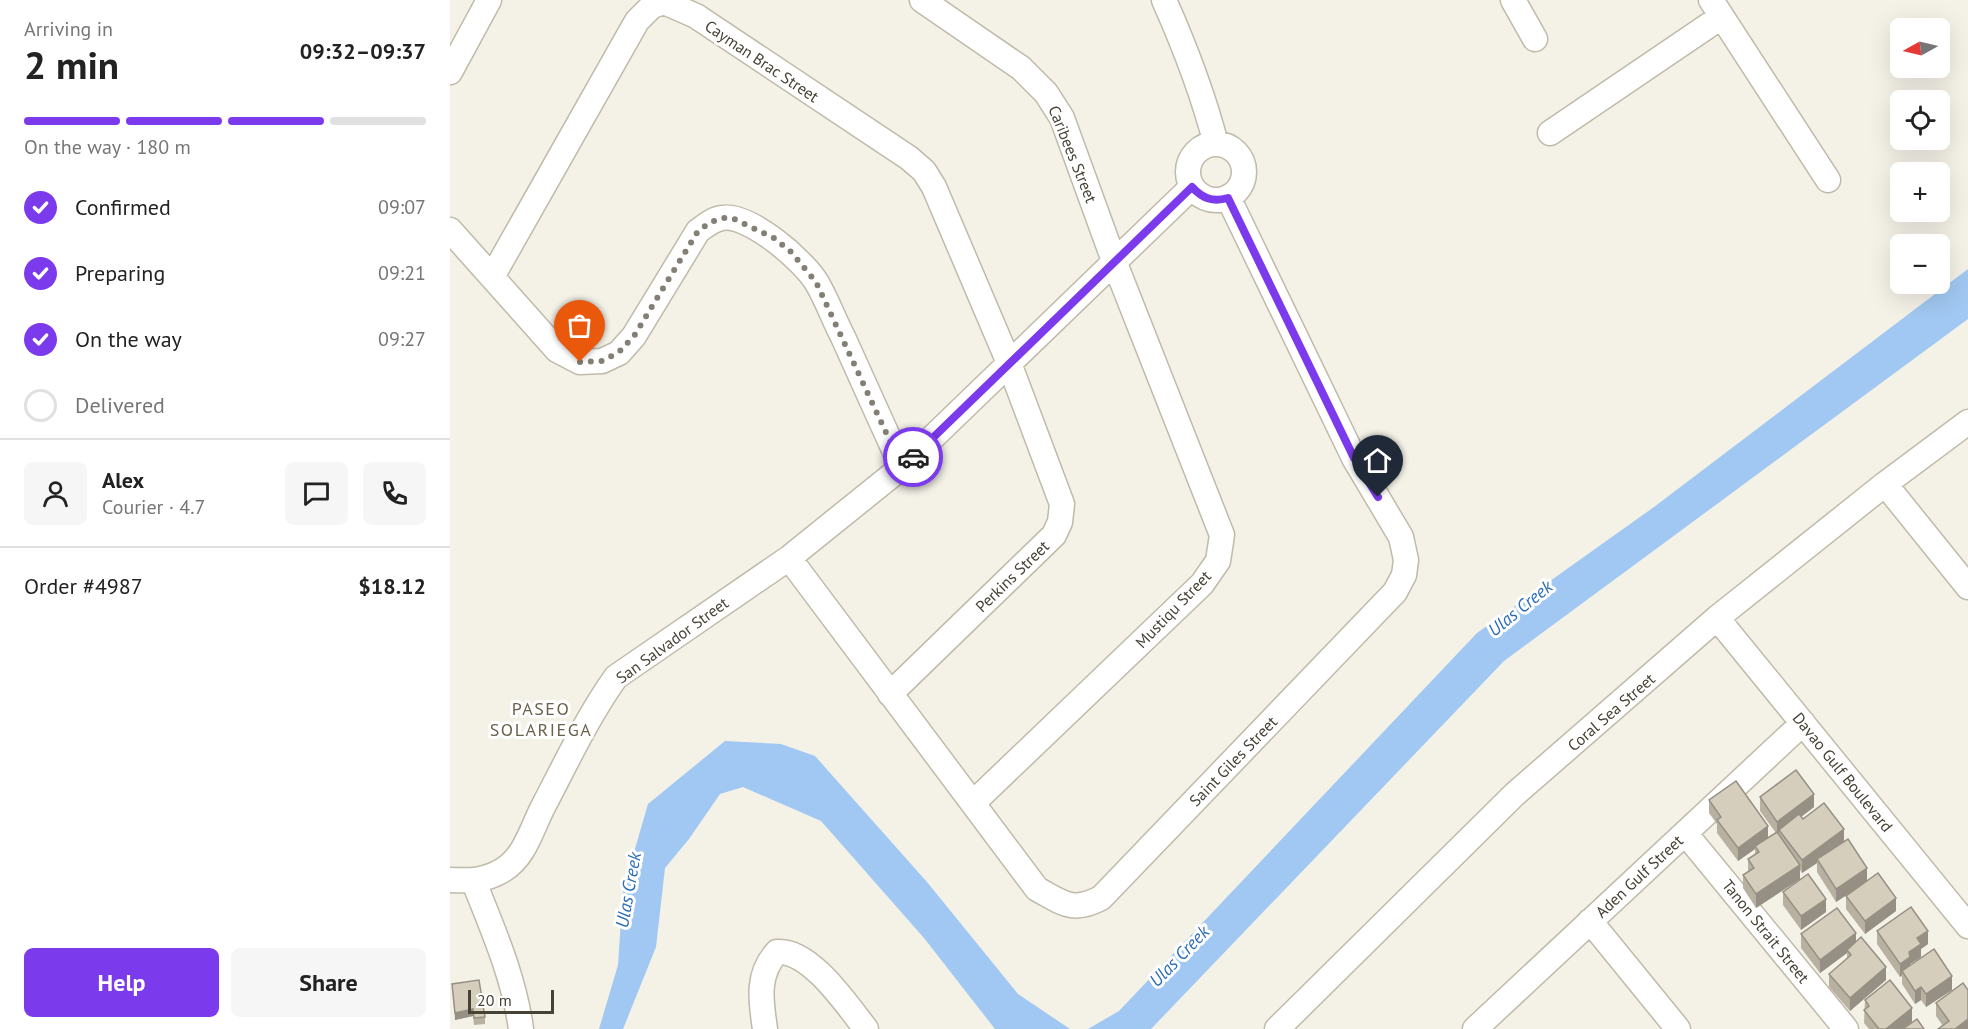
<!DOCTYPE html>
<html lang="en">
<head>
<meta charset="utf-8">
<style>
  :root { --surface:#fff; --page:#f6f6f6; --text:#222; --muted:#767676; --line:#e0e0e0; --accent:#7c3aed }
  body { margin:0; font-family:"PT Sans",sans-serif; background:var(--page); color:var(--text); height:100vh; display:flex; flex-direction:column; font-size:22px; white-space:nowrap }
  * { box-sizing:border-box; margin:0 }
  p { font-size:20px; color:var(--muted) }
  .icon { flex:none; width:33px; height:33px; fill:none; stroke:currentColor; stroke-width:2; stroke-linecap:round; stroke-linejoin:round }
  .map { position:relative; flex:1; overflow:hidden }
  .side { display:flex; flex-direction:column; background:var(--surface); width:450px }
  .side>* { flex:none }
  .needle { width:39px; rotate:262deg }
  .tools { position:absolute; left:1440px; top:18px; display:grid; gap:12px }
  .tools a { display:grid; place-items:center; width:60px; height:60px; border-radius:9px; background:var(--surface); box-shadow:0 6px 24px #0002; font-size:30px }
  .scale { position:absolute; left:18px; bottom:15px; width:86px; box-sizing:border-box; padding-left:6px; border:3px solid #474236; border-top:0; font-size:16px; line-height:21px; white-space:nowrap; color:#474236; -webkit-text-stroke:4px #fff; paint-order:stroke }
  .pin { position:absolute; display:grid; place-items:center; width:51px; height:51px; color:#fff; margin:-62px -26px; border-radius:50% 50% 50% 0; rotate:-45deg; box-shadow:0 0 6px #0007 }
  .pin .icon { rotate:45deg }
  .courier { position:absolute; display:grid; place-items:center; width:60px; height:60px; margin:-30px; border:4px solid #7c3aed; border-radius:50%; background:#fff; color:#222; box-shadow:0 2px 8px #0007 }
  .overview em { font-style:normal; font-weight:700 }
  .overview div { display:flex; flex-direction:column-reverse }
  .overview { display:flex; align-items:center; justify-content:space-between; height:102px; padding:0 24px }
  h1 { font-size:39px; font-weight:700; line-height:45px }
  .bar { display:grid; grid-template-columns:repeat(4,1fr); gap:9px 6px; align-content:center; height:72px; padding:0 24px }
  .bar i { height:8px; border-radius:4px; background:var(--line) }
  .bar .selected { background:var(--accent) }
  .bar p { grid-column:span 4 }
  .line { display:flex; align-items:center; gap:15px; padding:0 24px; border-top:2px solid var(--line) }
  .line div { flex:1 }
  .round { display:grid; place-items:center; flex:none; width:63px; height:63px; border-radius:9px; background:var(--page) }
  ol { padding:0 24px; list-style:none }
  li { display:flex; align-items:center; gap:18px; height:66px }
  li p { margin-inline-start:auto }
  li .icon { padding:6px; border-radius:50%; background:var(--accent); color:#fff; stroke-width:4 }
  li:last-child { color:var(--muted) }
  li i { width:33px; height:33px; border:3px solid var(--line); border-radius:50% }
  .primary-button { display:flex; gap:12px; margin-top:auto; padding:12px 24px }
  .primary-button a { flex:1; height:69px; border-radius:9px; background:var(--accent); color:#fff; font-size:24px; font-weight:700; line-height:69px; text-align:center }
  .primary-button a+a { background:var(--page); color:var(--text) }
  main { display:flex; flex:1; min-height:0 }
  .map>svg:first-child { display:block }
  .water { fill:#a1c8f2 }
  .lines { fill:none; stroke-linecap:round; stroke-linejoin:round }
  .minor-casing { stroke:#c0baa9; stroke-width:27 }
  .minor { stroke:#fff; stroke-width:24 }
  .wall { fill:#b8b1a2 }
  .shaded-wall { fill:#969084 }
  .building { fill:#d6cebc; stroke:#969084; stroke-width:1.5 }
  .done { stroke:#847f74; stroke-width:6; stroke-dasharray:0 10.8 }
  .route { stroke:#7c3aed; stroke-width:8 }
  .labels { text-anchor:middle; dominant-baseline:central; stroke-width:6; stroke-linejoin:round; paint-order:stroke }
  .street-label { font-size:16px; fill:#474236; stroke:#fff }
  .water-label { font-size:18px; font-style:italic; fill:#2b6cb6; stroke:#fff }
  .neighbourhood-label { font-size:18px; letter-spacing:1.5px; fill:#6a624c; stroke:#fff }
</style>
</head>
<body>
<main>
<section class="side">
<div class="overview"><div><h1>2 min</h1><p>Arriving in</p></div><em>09:32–09:37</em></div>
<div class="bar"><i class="selected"></i><i class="selected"></i><i class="selected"></i><i></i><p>On the way · 180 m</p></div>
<ol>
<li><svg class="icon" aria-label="check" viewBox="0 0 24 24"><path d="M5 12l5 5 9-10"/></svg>Confirmed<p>09:07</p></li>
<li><svg class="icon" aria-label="check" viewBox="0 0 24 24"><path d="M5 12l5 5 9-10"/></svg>Preparing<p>09:21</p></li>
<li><svg class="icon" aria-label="check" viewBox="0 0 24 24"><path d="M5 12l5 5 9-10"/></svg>On the way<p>09:27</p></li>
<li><i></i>Delivered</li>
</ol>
<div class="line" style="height:108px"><a class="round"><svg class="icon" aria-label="person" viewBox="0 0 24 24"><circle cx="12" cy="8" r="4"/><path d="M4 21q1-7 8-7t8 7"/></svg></a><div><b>Alex</b><p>Courier · 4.7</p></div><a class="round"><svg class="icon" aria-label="chat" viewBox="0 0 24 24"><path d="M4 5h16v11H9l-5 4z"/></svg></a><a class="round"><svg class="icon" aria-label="phone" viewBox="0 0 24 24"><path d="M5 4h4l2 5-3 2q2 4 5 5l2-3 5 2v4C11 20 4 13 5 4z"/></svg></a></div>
<div class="line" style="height:78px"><div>Order #4987</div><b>$18.12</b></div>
<div class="primary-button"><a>Help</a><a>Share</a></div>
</section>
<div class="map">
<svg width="1518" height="1029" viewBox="0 0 1518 1029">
  <rect width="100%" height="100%" fill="#f4f1e7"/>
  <!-- water -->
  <path class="water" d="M 1518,269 L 1518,319 L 1054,661 L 701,1029 L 638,1029 L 669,1011 L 1027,633 L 1204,507 Z
    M 275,741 L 331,744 L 365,756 L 477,882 L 568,994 L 620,1029 L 545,1029 L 474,938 L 371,821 L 293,787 L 270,794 L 239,839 L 215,868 L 206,947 L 173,1029 L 149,1029 L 168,965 L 173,890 L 198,804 Z"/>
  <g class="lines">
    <defs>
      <path id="minor" d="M 472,0 L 571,68 L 596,93 L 612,118 L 664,261 L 772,535 L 768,561 L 752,584 L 523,803
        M 714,0 C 735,47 753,94 766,144
        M 1063,0 L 1085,39
        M 1261,0 L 1378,180
        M 0,72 L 39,0
        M 1100,133 L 1271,17
        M738 172a28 28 0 1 1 56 0a28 28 0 1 1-56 0Z
        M 0,230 L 107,350 L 130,362 L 152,361 L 169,353 L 184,336 L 248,231 C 255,226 263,219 272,218 C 299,213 354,261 367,283 C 377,300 384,320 393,337 C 413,381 432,424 452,467
        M 42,277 L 187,21 L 202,6 L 214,2 L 246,16 L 459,158 L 474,171 L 484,187 L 559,363 L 612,504 L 610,522 L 604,535 L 440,694
        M 1435,484 L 1518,587
        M 339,558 L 587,889 C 613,903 622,913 651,898 L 945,592 L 954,575 L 956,560 L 951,537 L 904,458 L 778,197
        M 1267,618 L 1518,926
        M 1235,833 L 1396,1029
        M 0,880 C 20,881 35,881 53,870 C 76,856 82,827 94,805 C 117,761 138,716 166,677 L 339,558 L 452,467 L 742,187
        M 24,882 C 43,930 64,977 71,1029
        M 1140,921 L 1228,1029
        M 315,1029 C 311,1001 306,975 327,952 C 360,949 397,1005 416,1029
        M 827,1029 L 1065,794 L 1267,618 L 1435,484 L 1518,422
        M 1025,1029 L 1353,723"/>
    </defs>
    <!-- minor casing -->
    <use href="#minor" class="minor-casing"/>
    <!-- minor -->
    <use href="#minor" class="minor"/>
  </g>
  <!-- wall -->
  <path class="wall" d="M 1310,797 L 1364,807 L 1351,817 L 1353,819 L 1394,842 L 1417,881 L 1446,911 L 1415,934 L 1396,909 L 1396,896 L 1411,885 L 1386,902 L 1367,872 L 1367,863 L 1352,873 L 1350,870 L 1350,879 L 1306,908 L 1293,888 L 1293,875 L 1298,871 L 1298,859 L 1305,854 L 1305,849 L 1288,861 L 1267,833 L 1267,824 L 1259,813 L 1259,800 L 1318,838 L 1326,833 L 1310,811 Z
    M 1333,892 L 1376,912 L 1351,930 L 1333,905 Z
    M 1427,931 L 1478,944 L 1471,949 L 1471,957 L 1460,964 L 1460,965 L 1502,990 L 1476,1007 L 1471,1000 L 1465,1004 L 1452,984 L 1452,976 L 1450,977 L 1427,944 Z
    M 1351,934 L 1406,942 L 1436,980 L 1400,1011 L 1379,987 L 1379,974 L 1397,958 L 1397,953 L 1370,973 L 1351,948 Z
    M 2,984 L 35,1017 L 35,1024 L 24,1025 L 23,1016 L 5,1020 Z
    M 1415,1000 L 1462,1022 L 1452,1029 L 1419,1029 L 1414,1023 Z
    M 1486,1003 L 1518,1029 L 1493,1026 L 1486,1016 Z"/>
  <!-- shaded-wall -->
  <path class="shaded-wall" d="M 1364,794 L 1364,807 L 1331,832 L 1329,830 L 1329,833 L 1327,835 L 1327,822 Z
    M 1318,826 L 1318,839 L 1305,846 L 1305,849 L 1288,861 L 1288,848 Z
    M 1394,829 L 1394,842 L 1367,859 L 1367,863 L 1352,873 L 1352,860 Z
    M 1350,865 L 1350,879 L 1306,908 L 1306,894 Z
    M 1417,868 L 1417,882 L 1386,902 L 1386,889 Z
    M 1446,898 L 1446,911 L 1415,934 L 1415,921 Z
    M 1376,899 L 1376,912 L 1351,930 L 1351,916 Z
    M 1478,931 L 1478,944 L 1471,949 L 1471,957 L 1460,964 L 1460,970 L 1452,971 L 1452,975 L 1450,977 L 1450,964 L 1467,938 Z
    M 1406,933 L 1406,946 L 1397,950 L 1397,953 L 1370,973 L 1370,960 Z
    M 1436,967 L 1436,980 L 1400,1011 L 1400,998 Z
    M 1502,976 L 1502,990 L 1476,1007 L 1476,994 Z
    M 1471,987 L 1471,1000 L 1465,1004 L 1465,991 Z
    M 1462,1008 L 1462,1022 L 1452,1029 L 1436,1029 Z
    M 23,1009 L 23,1016 L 5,1020 L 5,1013 Z
    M 1518,1019 L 1518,1029 L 1505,1029 Z"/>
  <!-- building -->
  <path class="building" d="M 1346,770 L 1364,794 L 1327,822 L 1310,797 Z
    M 1286,781 L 1318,826 L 1288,848 L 1267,820 L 1271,817 L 1259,800 Z
    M 1374,803 L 1394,829 L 1352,860 L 1329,830 L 1349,814 L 1353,819 Z
    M 1327,832 L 1350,865 L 1306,894 L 1293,875 L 1304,868 L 1298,859 L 1309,852 L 1305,846 Z
    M 1398,839 L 1417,868 L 1386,889 L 1367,859 Z
    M 1428,873 L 1446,898 L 1415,921 L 1396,896 Z
    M 1358,874 L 1376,899 L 1351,916 L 1333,892 Z
    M 1461,907 L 1478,931 L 1467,938 L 1471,944 L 1459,952 L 1460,957 L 1450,964 L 1427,931 Z
    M 1387,908 L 1406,933 L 1370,960 L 1351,934 Z
    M 1411,937 L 1436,967 L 1400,998 L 1379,974 L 1401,955 L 1397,950 Z
    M 1484,949 L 1502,976 L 1476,994 L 1471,987 L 1465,991 L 1452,971 Z
    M 29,980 L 35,1017 L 24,1018 L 23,1009 L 5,1013 L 2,984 Z
    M 1440,980 L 1462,1008 L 1436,1029 L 1429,1029 L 1414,1010 L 1419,1006 L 1415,1000 Z
    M 1513,983 L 1518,990 L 1518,1019 L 1505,1029 L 1488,1029 L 1499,1021 L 1486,1003 Z
    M 1467,1019 L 1474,1029 L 1453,1029 Z"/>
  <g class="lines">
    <!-- done -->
    <path class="done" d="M 130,362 L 152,361 L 169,352 L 184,336 L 248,231 L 261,222 L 272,218 L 282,218 L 324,238 L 341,252 L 366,282 L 452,467 L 463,457"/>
    <!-- route -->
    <path class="route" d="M 463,457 L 742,187 C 753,199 763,202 778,198 L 904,458 L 928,497"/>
  </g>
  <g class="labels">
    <!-- street labels -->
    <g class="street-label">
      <text transform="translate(312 61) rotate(34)">Cayman Brac Street</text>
      <text transform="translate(623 154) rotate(68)">Caribees Street</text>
      <text transform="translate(562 576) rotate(-44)">Perkins Street</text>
      <text transform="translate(723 609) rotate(-46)">Mustiqu Street</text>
      <text transform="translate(222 640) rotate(-36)">San Salvador Street</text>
      <text transform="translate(1161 712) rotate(-41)">Coral Sea Street</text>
      <text transform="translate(783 761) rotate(-46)">Saint Giles Street</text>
      <text transform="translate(1393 772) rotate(51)">Davao Gulf Boulevard</text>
      <text transform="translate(1189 876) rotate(-43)">Aden Gulf Street</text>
      <text transform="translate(1316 931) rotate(51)">Tanon Strait Street</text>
    </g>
    <!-- water labels -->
    <g class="water-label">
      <text transform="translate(1070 608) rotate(-39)">Ulas Creek</text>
      <text transform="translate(178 890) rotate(-80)">Ulas Creek</text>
      <text transform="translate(729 956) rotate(-46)">Ulas Creek</text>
    </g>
    <!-- neighbourhood labels -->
    <g class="neighbourhood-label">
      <text x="91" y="708">PASEO<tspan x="91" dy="21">SOLARIEGA</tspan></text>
    </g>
  </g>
</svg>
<div class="tools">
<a><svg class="needle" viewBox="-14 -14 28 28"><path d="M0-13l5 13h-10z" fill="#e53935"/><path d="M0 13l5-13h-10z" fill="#767676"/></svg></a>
<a><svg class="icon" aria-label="locate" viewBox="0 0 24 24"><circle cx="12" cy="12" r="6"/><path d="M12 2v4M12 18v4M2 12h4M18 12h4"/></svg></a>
<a>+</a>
<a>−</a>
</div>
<div class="scale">20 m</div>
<div class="pin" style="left:130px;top:362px;background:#ea580c"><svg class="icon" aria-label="bag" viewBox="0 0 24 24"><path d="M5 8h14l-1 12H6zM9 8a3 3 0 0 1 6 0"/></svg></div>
<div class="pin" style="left:928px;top:497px;background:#1f2937"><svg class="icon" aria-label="home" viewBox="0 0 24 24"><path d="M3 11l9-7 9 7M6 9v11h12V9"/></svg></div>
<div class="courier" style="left:463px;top:457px"><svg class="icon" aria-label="car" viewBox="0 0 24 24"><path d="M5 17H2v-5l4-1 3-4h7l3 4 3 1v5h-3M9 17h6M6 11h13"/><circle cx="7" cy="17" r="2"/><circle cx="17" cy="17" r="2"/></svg></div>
</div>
</main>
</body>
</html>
